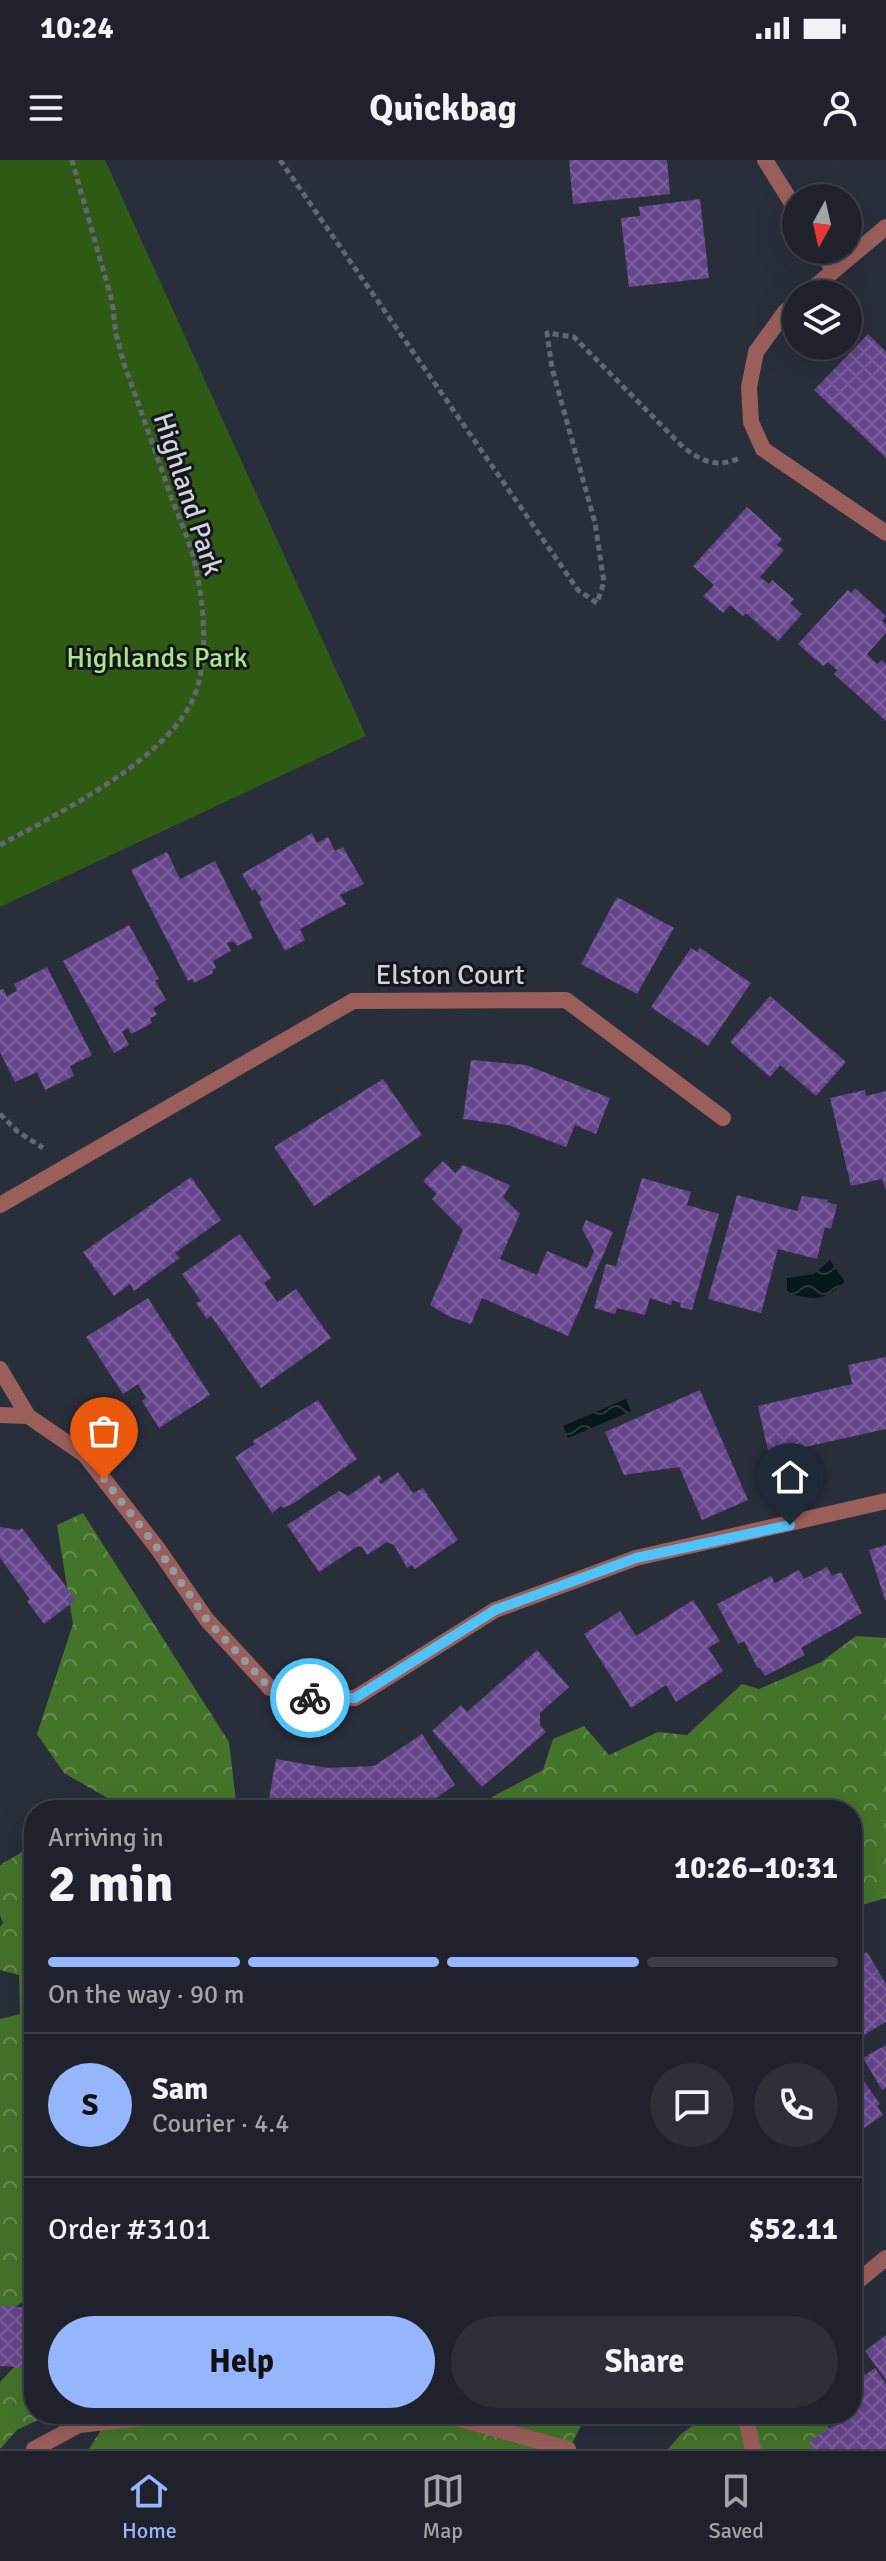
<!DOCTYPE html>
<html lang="en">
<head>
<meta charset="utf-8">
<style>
  :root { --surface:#1f222c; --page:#2c2f38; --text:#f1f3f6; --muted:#a1a4a9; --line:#3c3f48; --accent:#95b6fd }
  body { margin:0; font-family:Signika,sans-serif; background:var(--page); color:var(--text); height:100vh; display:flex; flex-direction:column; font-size:30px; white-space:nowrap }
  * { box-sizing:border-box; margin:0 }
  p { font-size:26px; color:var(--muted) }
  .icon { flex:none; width:44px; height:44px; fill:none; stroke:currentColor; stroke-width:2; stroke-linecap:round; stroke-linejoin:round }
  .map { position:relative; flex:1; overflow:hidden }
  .sheet { position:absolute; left:24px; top:1640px; width:838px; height:624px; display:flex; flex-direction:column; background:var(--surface); border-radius:32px; box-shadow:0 8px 32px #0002,0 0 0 2px var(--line) }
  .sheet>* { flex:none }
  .needle { width:52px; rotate:188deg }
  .buttons { position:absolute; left:782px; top:24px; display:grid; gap:16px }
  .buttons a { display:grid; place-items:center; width:80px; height:80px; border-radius:50%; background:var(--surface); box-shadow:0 8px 32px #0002,0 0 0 2px var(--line); font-size:40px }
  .pin { position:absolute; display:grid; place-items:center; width:68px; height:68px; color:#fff; margin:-82px -34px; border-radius:50% 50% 50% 0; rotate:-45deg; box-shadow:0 0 8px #0007 }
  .pin .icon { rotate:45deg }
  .courier { position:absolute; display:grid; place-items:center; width:80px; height:80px; margin:-40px; border:6px solid #4fc3f7; border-radius:50%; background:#fff; color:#222; box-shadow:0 2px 10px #0007 }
  .head em { font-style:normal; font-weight:700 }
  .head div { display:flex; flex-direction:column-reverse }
  .head { display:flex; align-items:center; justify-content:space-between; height:136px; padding:0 24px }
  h1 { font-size:52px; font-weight:700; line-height:60px }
  .bar { display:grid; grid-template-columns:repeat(4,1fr); gap:12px 8px; align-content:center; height:96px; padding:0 24px }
  .bar i { height:10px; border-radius:6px; background:var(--line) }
  .bar .selected { background:var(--accent) }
  .bar p { grid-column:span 4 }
  .line { display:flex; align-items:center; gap:20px; padding:0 24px; border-top:2px solid var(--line) }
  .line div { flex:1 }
  .round { display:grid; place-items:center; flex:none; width:84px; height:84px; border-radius:42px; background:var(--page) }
  .primary-button { display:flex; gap:16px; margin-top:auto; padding:16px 24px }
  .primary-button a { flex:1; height:92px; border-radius:48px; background:var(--accent); color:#111; font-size:32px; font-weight:700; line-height:92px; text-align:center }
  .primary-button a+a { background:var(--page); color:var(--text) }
  .status { display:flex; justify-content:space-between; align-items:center; height:56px; padding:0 40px; background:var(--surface); direction:ltr }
  .status svg { height:22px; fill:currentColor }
  header { display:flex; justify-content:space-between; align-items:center; height:104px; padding:0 24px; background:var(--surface); font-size:36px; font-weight:700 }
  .menu { display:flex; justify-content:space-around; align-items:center; height:112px; border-top:2px solid var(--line); background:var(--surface); font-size:22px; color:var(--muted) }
  .menu a { display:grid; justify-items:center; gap:4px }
  .menu .selected { color:var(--accent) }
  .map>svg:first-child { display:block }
  .forest { fill:url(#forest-crowns) }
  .green { fill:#2f5a14 }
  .water { fill:url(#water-waves) }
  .building { fill:url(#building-cross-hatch) }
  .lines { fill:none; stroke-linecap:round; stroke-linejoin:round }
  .path { stroke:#626772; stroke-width:5; stroke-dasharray:6 4; stroke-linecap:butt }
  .minor { stroke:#9b5f5b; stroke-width:16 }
  .done { stroke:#9699a4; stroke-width:8; stroke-dasharray:0 14.4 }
  .route { stroke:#4fc3f7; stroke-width:10 }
  .labels { text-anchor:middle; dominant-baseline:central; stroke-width:6; stroke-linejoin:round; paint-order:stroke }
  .street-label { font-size:28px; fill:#d0d3dc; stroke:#14161c }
  .park-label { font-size:28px; fill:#a5e885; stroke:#14161c }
</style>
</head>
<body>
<div class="status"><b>10:24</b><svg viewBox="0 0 49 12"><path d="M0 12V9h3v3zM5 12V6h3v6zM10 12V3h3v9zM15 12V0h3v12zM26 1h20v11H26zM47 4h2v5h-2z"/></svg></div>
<header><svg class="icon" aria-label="menu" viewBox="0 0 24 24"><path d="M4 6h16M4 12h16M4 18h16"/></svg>Quickbag<svg class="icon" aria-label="person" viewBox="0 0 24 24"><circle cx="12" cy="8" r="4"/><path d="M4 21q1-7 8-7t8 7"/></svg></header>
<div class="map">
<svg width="886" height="2289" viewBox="0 0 886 2289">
  <defs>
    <pattern id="forest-crowns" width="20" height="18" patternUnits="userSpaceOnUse" patternTransform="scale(2)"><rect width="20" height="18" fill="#44732a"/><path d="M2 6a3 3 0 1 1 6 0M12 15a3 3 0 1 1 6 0" fill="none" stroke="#678c52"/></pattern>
    <pattern id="water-waves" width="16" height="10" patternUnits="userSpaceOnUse" patternTransform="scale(2)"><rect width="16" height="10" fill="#07181a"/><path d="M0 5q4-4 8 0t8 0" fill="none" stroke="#2a393b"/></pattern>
    <pattern id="building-cross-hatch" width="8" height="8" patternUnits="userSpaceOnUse" patternTransform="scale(2)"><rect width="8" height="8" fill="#66458c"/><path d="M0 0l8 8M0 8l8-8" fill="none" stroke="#7b5f9c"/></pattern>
  </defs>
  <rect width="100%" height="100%" fill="#292e3b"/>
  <!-- forest -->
  <path class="forest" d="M 83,1353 L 229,1582 L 237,1650 L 111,1650 L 111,1640 L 64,1613 L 37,1574 L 73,1464 L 57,1365 Z
    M 856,1476 L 886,1478 L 886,1738 L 852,1748 L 852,1650 L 485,1650 L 492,1637 L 543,1610 L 553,1579 L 584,1566 L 609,1595 L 658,1572 L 687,1575 L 742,1524 L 759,1529 L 821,1502 Z
    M 34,1685 L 34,2133 L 8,2153 L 0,2149 L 0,1859 L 20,1854 L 19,1815 L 0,1810 L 0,1767 L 3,1763 L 0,1755 L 0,1705 Z
    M 34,2186 L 34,2254 L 51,2254 L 17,2270 L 0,2289 L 0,2222 Z
    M 111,2254 L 350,2254 L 350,2258 L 395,2263 L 415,2254 L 584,2254 L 585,2258 L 569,2289 L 89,2289 Z
    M 709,2254 L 820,2254 L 829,2268 L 822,2289 L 668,2289 L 681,2274 Z"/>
  <!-- green -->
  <path class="green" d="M 0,0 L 105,0 L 366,576 L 0,747 Z"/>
  <!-- water -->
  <path class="water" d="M 830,1100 L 845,1122 C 819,1143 819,1139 787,1134 L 787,1118 L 814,1114 Z
    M 626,1239 L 631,1251 L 568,1278 L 563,1266 Z"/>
  <!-- building -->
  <path class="building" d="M 569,0 L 667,0 L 670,34 L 573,44 Z
    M 700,39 L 709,118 L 629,127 L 621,58 L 640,56 L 639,47 Z
    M 868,174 L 886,192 L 886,298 L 814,230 Z
    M 747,347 L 782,379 L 777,385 L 784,390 L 760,417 L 769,424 L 772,420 L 794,439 L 790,443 L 802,454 L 778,481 L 746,453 L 743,456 L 730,445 L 723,453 L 703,436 L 714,425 L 693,406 Z
    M 855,428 L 886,456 L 882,461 L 886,465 L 886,473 L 867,494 L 877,504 L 882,500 L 886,504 L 886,561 L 834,514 L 837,510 L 828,502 L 823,506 L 798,484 L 848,430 L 851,433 Z
    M 312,673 L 317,683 L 328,677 L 335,691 L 343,687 L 364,724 L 340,735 L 346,744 L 300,769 L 305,780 L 285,791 L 259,742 L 262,740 L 255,729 L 252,731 L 242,714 Z
    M 167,692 L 180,719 L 215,701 L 253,778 L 237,786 L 233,781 L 227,783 L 231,791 L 213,801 L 216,808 L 212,810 L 213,813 L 194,823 L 192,819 L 188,821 L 131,710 Z
    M 617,737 L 674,768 L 637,834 L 581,804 Z
    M 129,765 L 159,819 L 155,820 L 166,840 L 153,848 L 157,855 L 150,858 L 152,863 L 131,874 L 128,868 L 122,872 L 129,885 L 114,893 L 63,801 Z
    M 691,788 L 697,792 L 700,788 L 751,823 L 708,886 L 651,847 Z
    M 47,807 L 92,895 L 70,906 L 74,916 L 45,930 L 37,912 L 15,922 L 0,892 L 0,830 L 3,829 L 7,836 L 17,831 L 14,824 Z
    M 770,836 L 846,902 L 816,936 L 780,905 L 770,917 L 730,882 Z
    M 471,900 L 526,905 L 610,938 L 596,974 L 575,965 L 566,987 L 508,965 L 463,959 Z
    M 383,919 L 422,975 L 314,1046 L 274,987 Z
    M 865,930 L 866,936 L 886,931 L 886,1030 L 882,1019 L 851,1026 L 830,938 Z
    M 443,1001 L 455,1013 L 463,1005 L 510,1025 L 503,1037 L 520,1054 L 500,1099 L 537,1115 L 547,1091 L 587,1108 L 594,1091 L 582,1069 L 586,1060 L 613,1072 L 568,1176 L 482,1138 L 471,1164 L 450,1157 L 430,1145 L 463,1070 L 432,1039 L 437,1034 L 423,1021 Z
    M 191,1017 L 221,1060 L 175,1093 L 180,1098 L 134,1131 L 130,1124 L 114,1136 L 83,1092 Z
    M 642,1018 L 691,1032 L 687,1045 L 719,1054 L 692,1150 L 680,1147 L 681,1143 L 672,1140 L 671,1145 L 650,1138 L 645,1155 L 617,1148 L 615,1154 L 594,1148 L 606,1104 L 616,1106 Z
    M 737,1035 L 797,1051 L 802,1036 L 828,1040 L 827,1042 L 837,1045 L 831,1069 L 825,1067 L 817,1099 L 778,1089 L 761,1153 L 708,1139 Z
    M 240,1074 L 271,1118 L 264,1123 L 277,1142 L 296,1129 L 331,1178 L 261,1228 L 211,1156 L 207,1159 L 196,1143 L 201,1141 L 182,1114 Z
    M 148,1138 L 210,1235 L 159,1268 L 142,1241 L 146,1238 L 138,1224 L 123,1234 L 86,1177 Z
    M 886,1197 L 886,1269 L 769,1295 L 758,1246 L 852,1224 L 848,1205 Z
    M 700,1230 L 748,1340 L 702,1360 L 679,1307 L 624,1315 L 605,1272 Z
    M 318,1240 L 357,1299 L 294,1343 L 283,1348 L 281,1346 L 272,1353 L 235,1297 L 255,1284 L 253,1281 Z
    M 398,1312 L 413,1333 L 423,1328 L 458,1380 L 415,1409 L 412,1405 L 407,1408 L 394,1385 L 387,1382 L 367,1395 L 362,1387 L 358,1386 L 319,1412 L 287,1365 L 339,1331 L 348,1336 L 379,1315 L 382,1319 L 379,1321 L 381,1324 Z
    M 0,1367 L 19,1370 L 22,1368 L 76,1440 L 44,1464 L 27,1441 L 30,1439 L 0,1398 Z
    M 886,1385 L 886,1440 L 885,1440 L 869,1390 Z
    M 827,1407 L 832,1416 L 841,1412 L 862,1453 L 801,1488 L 805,1495 L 765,1516 L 761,1509 L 757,1507 L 744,1481 L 738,1484 L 717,1444 L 771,1416 L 775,1423 L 799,1410 L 804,1419 Z
    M 693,1440 L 720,1481 L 708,1488 L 723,1511 L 676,1542 L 666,1525 L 631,1548 L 584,1474 L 620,1451 L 636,1476 Z
    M 537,1490 L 569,1527 L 540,1553 L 540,1565 L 546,1572 L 482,1627 L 432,1571 L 461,1545 L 467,1552 Z
    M 422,1574 L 455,1625 L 418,1650 L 294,1650 L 268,1645 L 276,1599 L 328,1608 L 374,1606 Z
    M 867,1792 L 886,1824 L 886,1862 L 852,1882 L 852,1801 Z
    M 886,1885 L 886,1928 L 882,1930 L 863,1898 Z
    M 852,1904 L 880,1944 L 877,1946 L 883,1955 L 852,1976 Z
    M 0,2146 L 34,2148 L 31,2208 L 0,2206 Z
    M 886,2175 L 886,2220 L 865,2191 Z
    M 852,2196 L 865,2215 L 875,2208 L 886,2224 L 886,2289 L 815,2289 L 809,2281 L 852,2254 Z"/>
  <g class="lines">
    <!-- path -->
    <path class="path" d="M 280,0 L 578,430 L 597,443 L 604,422 L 595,363 L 552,208 L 547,173 L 574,177 L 683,287 C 702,302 717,308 740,298
      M 0,685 C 59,653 157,605 190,545 C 211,506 204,442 194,400 C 189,379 179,358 171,337 C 156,293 140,248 124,204 L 116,174 L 112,141 L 72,0
      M 0,954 L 17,971 L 43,988"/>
    <!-- minor -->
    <path class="minor" d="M 765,0 L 796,50
      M 821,90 L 833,110
      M 806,134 L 886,67
      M 796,143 L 785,152 L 756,192 L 749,227 L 751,262 L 763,289 L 886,373
      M 0,1045 L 353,841 L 566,840 L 723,958
      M 0,1209 L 28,1256
      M 0,1255 L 28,1256 L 85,1295 L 158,1389 L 207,1460 L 270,1528 L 311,1538 L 355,1538 L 495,1450 L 636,1398 L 886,1341
      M 852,2126 L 886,2098
      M 442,2254 L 568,2289
      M 745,2254 L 753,2289
      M 34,2289 L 79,2265 L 180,2254"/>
  </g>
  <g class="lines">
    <!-- done -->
    <path class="done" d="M 104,1319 L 158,1389 L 207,1460 L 270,1528 L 310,1538"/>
    <!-- route -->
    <path class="route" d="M 310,1538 L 355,1538 L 495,1450 L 636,1398 L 790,1365"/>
  </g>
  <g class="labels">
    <!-- street labels -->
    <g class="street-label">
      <text transform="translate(188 334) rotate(72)">Highland Park</text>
      <text x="450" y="815">Elston Court</text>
    </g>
    <!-- park labels -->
    <g class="park-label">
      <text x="157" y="498">Highlands Park</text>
    </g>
  </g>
</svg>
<div class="buttons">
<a><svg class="needle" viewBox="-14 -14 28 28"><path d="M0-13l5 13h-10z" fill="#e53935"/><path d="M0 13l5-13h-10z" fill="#a1a4a9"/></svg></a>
<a><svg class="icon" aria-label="layers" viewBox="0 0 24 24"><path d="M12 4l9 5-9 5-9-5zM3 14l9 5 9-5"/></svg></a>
</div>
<div class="pin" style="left:104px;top:1319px;background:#ea580c"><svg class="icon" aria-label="bag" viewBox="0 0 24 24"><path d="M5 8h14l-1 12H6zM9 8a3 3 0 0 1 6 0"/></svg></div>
<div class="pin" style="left:790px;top:1365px;background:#1f2937"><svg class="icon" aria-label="home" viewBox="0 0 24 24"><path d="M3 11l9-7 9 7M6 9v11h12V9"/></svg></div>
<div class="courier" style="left:310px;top:1538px"><svg class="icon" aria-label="bike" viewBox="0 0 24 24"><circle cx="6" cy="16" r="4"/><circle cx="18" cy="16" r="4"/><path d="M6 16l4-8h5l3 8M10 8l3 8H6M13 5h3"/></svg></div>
<section class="sheet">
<div class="head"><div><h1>2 min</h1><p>Arriving in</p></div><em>10:26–10:31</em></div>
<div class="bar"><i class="selected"></i><i class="selected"></i><i class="selected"></i><i></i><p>On the way · 90 m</p></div>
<div class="line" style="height:144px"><b class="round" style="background:var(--accent);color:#111">S</b><div><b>Sam</b><p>Courier · 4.4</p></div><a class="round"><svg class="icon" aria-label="chat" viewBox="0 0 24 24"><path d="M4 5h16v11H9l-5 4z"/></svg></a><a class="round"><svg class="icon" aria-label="phone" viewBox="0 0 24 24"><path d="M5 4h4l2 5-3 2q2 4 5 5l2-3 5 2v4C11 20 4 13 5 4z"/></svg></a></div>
<div class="line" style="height:104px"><div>Order #3101</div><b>$52.11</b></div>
<div class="primary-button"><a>Help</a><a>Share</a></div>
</section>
</div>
<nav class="menu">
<a class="selected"><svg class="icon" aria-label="home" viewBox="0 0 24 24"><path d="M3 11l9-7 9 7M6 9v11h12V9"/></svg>Home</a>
<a><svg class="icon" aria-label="map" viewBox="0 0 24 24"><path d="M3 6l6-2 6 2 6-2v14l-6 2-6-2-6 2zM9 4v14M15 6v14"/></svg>Map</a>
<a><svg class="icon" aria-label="saved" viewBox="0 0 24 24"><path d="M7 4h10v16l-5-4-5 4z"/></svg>Saved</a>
</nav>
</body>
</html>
